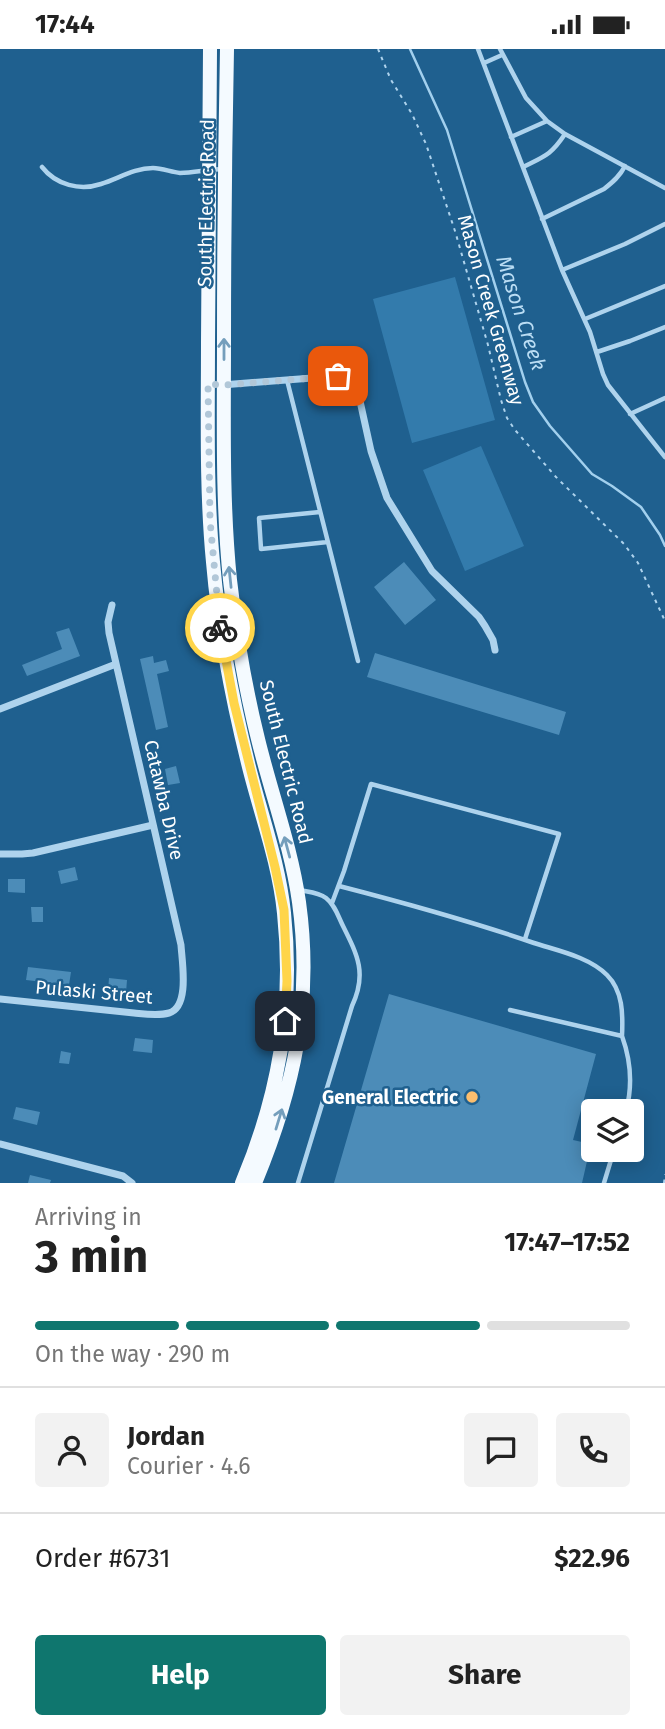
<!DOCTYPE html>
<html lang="en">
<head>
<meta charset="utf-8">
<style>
  :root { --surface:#fff; --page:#f2f2f2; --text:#222; --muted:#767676; --line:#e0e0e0; --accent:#0f766e }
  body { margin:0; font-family:"Fira Sans",sans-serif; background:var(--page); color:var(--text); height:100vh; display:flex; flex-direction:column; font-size:26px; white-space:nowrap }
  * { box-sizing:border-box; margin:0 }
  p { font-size:23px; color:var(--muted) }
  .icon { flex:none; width:38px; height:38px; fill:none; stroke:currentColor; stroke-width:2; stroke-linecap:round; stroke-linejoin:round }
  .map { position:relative; height:1134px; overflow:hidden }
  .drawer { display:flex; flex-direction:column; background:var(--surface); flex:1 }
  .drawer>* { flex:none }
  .tools { position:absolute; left:581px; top:1050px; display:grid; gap:14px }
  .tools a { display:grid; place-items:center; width:63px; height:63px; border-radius:7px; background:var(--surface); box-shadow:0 4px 18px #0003; font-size:35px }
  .pin { position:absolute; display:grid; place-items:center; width:60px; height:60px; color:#fff; margin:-30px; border-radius:14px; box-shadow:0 4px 10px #0006 }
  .courier { position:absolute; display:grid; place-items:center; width:70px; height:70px; margin:-35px; border:5px solid #ffd54a; border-radius:50%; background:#fff; color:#222; box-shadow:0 2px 9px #0007 }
  .summary em { font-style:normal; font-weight:700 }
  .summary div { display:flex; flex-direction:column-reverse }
  .summary { display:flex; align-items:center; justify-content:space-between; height:119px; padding:0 35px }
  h1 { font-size:46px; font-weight:700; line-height:52px }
  .bar { display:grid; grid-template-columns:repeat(4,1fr); gap:10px 7px; align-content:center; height:84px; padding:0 35px }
  .bar i { height:9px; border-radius:5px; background:var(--line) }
  .bar .selected { background:var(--accent) }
  .bar p { grid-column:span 4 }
  .line { display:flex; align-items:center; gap:18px; padding:0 35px; border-top:2px solid var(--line) }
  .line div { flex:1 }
  .round { display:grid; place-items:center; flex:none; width:74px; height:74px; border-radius:7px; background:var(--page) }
  .button { display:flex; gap:14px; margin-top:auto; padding:14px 35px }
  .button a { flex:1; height:80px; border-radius:7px; background:var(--accent); color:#fff; font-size:28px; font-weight:700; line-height:80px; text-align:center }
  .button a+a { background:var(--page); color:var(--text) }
  .status { display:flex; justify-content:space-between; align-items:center; height:49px; padding:0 35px; background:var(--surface); direction:ltr }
  .status svg { height:19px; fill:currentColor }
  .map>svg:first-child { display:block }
  .green { fill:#337bac }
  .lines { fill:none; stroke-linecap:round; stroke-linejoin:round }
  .stream { stroke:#a2d0ee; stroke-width:2.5 }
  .building { fill:#4c8cb8 }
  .path { stroke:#aed3ed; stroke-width:2; stroke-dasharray:3.5 5; stroke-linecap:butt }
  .lane { stroke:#aed3ed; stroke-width:4.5 }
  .street { stroke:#aed3ed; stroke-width:7 }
  .primary { stroke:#f4faff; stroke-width:14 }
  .oneway { stroke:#749ebc }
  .done { stroke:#b1c7d8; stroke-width:7; stroke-dasharray:0 12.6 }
  .route { stroke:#ffd54a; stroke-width:9 }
  .poi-dot { fill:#fbbe6e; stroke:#1f608f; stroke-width:2.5 }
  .labels { text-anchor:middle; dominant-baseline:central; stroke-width:5; stroke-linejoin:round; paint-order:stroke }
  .street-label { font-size:19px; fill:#fff; stroke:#1f608f }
  .poi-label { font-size:19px; font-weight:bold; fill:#fff; stroke:#1f608f; text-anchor:end }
  .water-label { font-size:21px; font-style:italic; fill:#baddf4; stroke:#1f608f }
</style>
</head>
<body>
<div class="status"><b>17:44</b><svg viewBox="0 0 49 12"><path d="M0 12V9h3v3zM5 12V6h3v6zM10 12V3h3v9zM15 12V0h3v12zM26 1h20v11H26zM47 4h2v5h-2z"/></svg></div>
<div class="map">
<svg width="665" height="1134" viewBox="0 0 665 1134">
  <rect width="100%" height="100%" fill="#1f608f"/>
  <!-- green -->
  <path class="green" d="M 455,228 L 495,371 L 412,394 L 373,250 Z
    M 481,397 L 524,497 L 465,522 L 423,421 Z"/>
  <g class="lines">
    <!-- stream -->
    <path class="stream" d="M 410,0 L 447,81 L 525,333 L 533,353 L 550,377 L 592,425 L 612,437 L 641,458 L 660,486 L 665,497"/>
  </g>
  <!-- building -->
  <path class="building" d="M 404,513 L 436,551 L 405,576 L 374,538 Z
    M 69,579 L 80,607 L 27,627 L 22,616 L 62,600 L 56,583 Z
    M 375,604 L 566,663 L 559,686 L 367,628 Z
    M 153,607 L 154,614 L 166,611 L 169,622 L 157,625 L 168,678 L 156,681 L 140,610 Z
    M 176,717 L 180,734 L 168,736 L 165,720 Z
    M 75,818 L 78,831 L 61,835 L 58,822 Z
    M 8,830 L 25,830 L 25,844 L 8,843 Z
    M 31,858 L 43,858 L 43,873 L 32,873 Z
    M 28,918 L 71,923 L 69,936 L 26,931 Z
    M 109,929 L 127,931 L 126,944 L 108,942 Z
    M 389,945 L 596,1005 L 573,1091 L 591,1095 L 582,1134 L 334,1134 Z
    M 135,989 L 153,991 L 152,1004 L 133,1002 Z
    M 61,1002 L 71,1004 L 69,1015 L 59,1014 Z
    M 16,1058 L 40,1063 L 37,1076 L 13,1070 Z
    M 30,1126 L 51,1131 L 50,1134 L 28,1134 Z"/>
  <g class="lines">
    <!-- path -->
    <path class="path" d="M 378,0 L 391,31 L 412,65 L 426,95 L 455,182 L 488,296 L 501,351 L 507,369 L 515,381 L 556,428 L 624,495 L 638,514 L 665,572
      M 664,1134 L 665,1125"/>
    <!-- lane -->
    <path class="lane" d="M 478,0 L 562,221 L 590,283 L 603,325 L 608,336 L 665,408
      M 500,0 L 526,49 L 547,72 L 565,85 L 665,139
      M 484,14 L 502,6
      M 511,88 L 547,72
      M 42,118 C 56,136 80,142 101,135 C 118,130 134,119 153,119 C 162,119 171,123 180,124 C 194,124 209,120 224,120
      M 523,118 C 545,107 551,106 565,85
      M 542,170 L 604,140 C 613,133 620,127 625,117
      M 562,221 L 625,195 L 665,175
      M 585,270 L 665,237
      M 597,303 L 630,292 L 665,278
      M 287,331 L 358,612
      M 630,365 L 665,349
      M 320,463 L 259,469 L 261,500 L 328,493
      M 339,837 C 405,854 470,872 534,894 C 559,902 589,908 607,926 C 623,942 623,965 622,987
      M 332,854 L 344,822 L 371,735 L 559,785 L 525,890
      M 510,961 L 622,987 C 631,1012 633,1036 626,1062
      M 298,1134 L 352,957 C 367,925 358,907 343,877 C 338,867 335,856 326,849 C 318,843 308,843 299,841
      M 604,1134 L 614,1101"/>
    <!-- street -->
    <path class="street" d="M 222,336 L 338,327 C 348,329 352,333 358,343 L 371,402 L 387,449 L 432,522 L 479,568 L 485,577 L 493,591 L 495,601
      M 0,660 L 116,615
      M 0,805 L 22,805 L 33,804 L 153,776
      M 0,950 L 134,964 C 145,965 158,967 169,964 C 190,958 182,913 181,896 L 109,584 L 108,573 L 112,556
      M 0,1095 L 123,1127 L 132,1134"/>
    <!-- primary -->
    <path class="primary" d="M 210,0 C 209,98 208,196 208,294 C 208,367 206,441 213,513 C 219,583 232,650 249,718 C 261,766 279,814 284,864 C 294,959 279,1046 242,1134
      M 227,0 C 225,98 224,196 224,294 C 224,373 222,452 230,531 C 236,584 245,638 258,690 C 271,744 291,797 299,853 C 313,954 294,1040 255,1134"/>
  </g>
  <!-- one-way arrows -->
  <defs><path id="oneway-shaft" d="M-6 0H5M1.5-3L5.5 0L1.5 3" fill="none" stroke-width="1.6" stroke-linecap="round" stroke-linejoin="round" transform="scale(1.75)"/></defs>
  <g class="oneway">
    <use href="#oneway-shaft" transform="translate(224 300) rotate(-90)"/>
    <use href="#oneway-shaft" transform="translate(230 528) rotate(-96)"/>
    <use href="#oneway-shaft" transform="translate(287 798) rotate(-105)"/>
    <use href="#oneway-shaft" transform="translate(279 1070) rotate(-73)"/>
  </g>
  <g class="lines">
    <!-- done -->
    <path class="done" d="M 220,579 L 210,471 L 208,335 L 224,336 L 338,327"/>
    <!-- route -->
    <path class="route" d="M 220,579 L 234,654 L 275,818 L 284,861 L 287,932 L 285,972"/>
  </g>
  <!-- markers -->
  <circle class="poi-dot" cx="472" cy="1048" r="7"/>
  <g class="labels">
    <!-- street labels -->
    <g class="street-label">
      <text transform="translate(206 154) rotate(-89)">South Electric Road</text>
      <text transform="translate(491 261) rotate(74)">Mason Creek Greenway</text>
      <text transform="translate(286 713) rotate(76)">South Electric Road</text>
      <text transform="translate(164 751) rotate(77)">Catawba Drive</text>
      <text transform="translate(94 943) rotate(5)">Pulaski Street</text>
    </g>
    <!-- poi labels -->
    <g class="poi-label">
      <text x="458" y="1048">General Electric</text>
    </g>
    <!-- water labels -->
    <g class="water-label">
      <text transform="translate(521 264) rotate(72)">Mason Creek</text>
    </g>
  </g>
</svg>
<div class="tools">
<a><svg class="icon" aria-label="layers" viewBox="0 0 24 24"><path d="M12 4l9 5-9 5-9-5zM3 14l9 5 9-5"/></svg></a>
</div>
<div class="pin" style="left:338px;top:327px;background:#ea580c"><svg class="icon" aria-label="bag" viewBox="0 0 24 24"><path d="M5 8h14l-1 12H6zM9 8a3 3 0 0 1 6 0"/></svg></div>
<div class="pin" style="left:285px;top:972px;background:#1f2937"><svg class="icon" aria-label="home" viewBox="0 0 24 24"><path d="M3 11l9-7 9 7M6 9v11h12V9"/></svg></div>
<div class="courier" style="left:220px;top:579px"><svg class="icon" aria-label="bike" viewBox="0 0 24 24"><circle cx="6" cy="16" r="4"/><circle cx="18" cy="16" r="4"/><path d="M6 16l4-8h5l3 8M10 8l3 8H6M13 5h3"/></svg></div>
</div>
<section class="drawer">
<div class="summary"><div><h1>3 min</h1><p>Arriving in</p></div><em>17:47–17:52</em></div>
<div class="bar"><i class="selected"></i><i class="selected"></i><i class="selected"></i><i></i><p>On the way · 290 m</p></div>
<div class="line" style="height:126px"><a class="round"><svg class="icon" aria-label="person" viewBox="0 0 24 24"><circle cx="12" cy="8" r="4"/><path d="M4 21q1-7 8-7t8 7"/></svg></a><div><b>Jordan</b><p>Courier · 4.6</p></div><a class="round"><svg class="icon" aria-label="chat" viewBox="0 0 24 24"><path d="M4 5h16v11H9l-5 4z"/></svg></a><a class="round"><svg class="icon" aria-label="phone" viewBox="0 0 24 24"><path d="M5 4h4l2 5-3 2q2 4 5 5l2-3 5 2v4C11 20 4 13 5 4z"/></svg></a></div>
<div class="line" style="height:91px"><div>Order #6731</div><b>$22.96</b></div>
<div class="button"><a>Help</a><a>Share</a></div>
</section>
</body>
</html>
